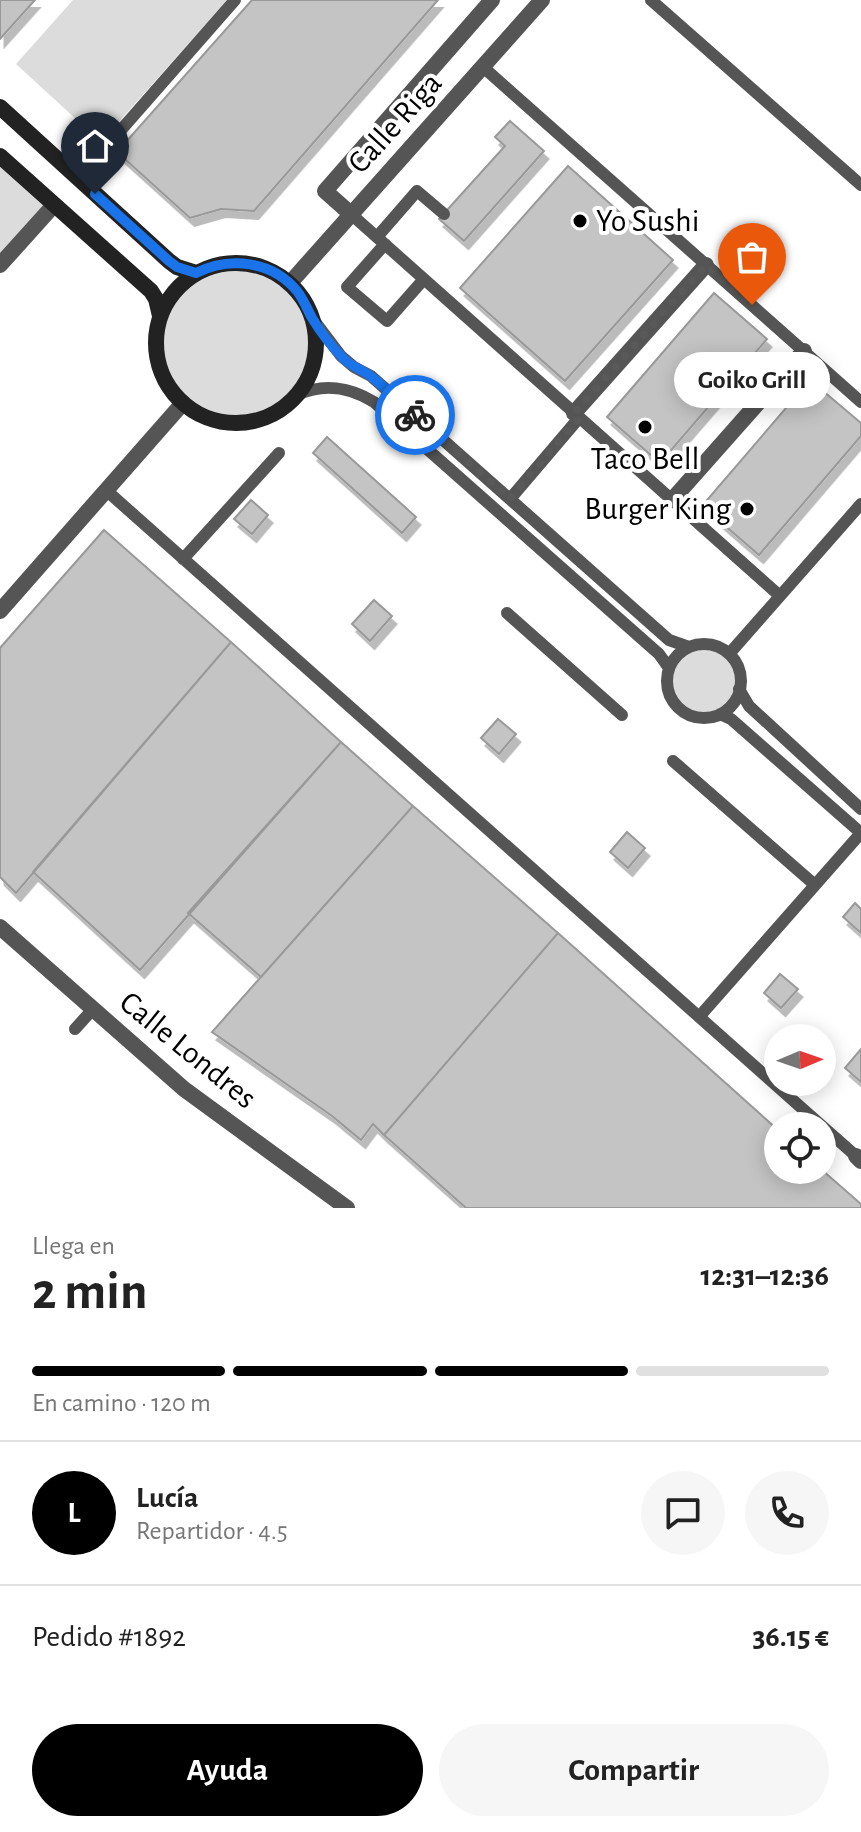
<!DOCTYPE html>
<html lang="es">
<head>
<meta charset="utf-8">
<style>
  :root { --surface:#fff; --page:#f6f6f6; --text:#222; --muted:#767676; --line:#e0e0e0; --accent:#000 }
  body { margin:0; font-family:"Alegreya Sans",sans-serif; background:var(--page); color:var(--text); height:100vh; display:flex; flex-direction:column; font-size:30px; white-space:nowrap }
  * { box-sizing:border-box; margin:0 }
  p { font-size:26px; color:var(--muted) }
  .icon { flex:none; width:44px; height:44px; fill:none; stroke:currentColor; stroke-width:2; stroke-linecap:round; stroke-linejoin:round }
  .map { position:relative; height:1208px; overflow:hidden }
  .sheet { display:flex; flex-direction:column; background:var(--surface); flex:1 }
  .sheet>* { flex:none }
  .needle { width:52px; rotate:88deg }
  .fabs { position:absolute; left:764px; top:1024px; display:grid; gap:16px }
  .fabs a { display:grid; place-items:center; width:72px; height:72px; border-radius:50%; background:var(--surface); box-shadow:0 4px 20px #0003; font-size:40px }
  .pin { position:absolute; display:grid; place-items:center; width:68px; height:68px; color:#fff; margin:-82px -34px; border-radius:50% 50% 50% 0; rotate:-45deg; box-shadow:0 0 8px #0007 }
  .pin .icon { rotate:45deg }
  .courier { position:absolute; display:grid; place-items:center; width:80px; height:80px; margin:-40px; border:6px solid #1a73e8; border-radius:50%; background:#fff; color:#222; box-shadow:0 2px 10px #0007 }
  .bubble { position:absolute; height:56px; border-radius:28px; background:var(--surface); box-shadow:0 4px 20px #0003; font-size:26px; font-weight:700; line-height:56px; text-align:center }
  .headline em { font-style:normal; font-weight:700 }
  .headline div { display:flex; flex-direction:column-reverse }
  .headline { display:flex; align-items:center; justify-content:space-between; height:136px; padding:0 32px }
  h1 { font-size:52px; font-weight:700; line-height:60px }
  .bar { display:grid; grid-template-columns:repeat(4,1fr); gap:12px 8px; align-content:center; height:96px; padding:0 32px }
  .bar i { height:10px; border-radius:6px; background:var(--line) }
  .bar .selected { background:var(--accent) }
  .bar p { grid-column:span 4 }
  .line { display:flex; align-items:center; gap:20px; padding:0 32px; border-top:2px solid var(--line) }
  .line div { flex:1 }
  .round { display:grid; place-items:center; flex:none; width:84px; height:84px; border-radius:42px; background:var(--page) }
  .cta { display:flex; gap:16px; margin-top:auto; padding:16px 32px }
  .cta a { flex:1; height:92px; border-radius:48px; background:var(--accent); color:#fff; font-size:32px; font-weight:700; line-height:92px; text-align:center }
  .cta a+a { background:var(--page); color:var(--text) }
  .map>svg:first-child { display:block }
  .green { fill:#dcdcdc }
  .building { fill:#c4c4c4; stroke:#999; stroke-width:2; filter:url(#shadow) }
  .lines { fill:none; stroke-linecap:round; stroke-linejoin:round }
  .lane { stroke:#555; stroke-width:12 }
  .street { stroke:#555; stroke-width:16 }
  .secondary { stroke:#222; stroke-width:16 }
  .done { stroke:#595959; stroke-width:8; stroke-dasharray:0 14.4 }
  .route { stroke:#1a73e8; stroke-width:10 }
  .poi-dot { fill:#000; stroke:#fff; stroke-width:3 }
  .labels { text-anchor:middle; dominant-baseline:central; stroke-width:8; stroke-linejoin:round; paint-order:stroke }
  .street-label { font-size:32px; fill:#000; stroke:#fff }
  .poi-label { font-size:32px; fill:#000; stroke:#fff; text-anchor:start }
</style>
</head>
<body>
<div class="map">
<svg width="861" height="1208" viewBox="0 0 861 1208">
  <defs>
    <filter id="shadow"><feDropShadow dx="4.5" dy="8" stdDeviation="0" flood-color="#0004"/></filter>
  </defs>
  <rect width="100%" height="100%" fill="#fff"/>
  <!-- green -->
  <path class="green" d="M 73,0 L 227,0 L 101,142 L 16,64 Z
    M 0,156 L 54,205 L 0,265 Z
    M156 343a80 80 0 1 1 160 0a80 80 0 1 1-160 0Z
    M667 681a37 37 0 1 1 74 0a37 37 0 1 1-74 0Z"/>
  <!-- building -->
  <path class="building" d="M 0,0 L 35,0 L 0,39 Z
    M 252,0 L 438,0 L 254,211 L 221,209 L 190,218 L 117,152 Z
    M 510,121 L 544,151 L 464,241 L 439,219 L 505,146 L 495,137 Z
    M 568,166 L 673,260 L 565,381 L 460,288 Z
    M 714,293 L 767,339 L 660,463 L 607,417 Z
    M 810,380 L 861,423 L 861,436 L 759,555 L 702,506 Z
    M 327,437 L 416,517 L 402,533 L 313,453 Z
    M 251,500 L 268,515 L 252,534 L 234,519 Z
    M 104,530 L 231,642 L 16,893 L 0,877 L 0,648 Z
    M 374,600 L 392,616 L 370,641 L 352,624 Z
    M 231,642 L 341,742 L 140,970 L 33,872 Z
    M 498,719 L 516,734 L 499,754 L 481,738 Z
    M 341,742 L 413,806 L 261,977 L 188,913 Z
    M 413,806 L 558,933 L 384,1135 L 373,1124 L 361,1140 L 332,1116 L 212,1032 Z
    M 627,832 L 645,848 L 628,868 L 610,852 Z
    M 855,903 L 861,909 L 861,933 L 843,917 Z
    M 558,933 L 778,1130 L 778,1170 L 822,1170 L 861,1204 L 861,1208 L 466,1208 L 384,1135 Z
    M 780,974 L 798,989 L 781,1008 L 764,993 Z
    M 861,1049 L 861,1082 L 845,1068 Z"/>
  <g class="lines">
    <!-- lane -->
    <path class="lane" d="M 651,0 L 861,185
      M 483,67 L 861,402
      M 78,179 L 235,0
      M 352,215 L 780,596
      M 377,237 L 417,191 L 444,214
      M 385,244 L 347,287 L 387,321 L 424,279
      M 313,319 L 341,356 L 354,367 L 371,376 L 669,640 L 689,647
      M 297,395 C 323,383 350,387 374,402 L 659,654 L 669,668
      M 107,491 L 822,1126
      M 510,499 L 579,418
      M 183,559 L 279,453
      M 507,613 L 622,715
      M667 681a37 37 0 1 1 74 0a37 37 0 1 1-74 0Z
      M 729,654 L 861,504
      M 739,689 L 749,706 L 861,809
      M 720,714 L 731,719 L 861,833
      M 673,761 L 815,885
      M 699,1017 L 861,833
      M 75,1029 L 93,1009
      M 822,1126 L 856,1156"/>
    <!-- street -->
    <path class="street" d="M 352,215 L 325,191 L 492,0
      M 0,265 L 54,205
      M 290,283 L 542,0
      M 574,413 L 706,265
      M 672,500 L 804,351
      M 0,611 L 183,403
      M 0,927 L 184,1089 L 347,1208
      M 856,1156 L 861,1161"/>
    <!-- secondary -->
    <path class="secondary" d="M 0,107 L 169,261 L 177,267 L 196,273
      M 0,156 L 151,291 L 156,299 L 160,316
      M156 343a80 80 0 1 1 160 0a80 80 0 1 1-160 0Z"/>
  </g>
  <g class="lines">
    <!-- done -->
    <path class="done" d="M 415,415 L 510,499 L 579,418 L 574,413 L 706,265 L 752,305"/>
    <!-- route -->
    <path class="route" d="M 95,194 L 169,261 L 177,267 L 196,273 C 230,256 272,261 297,291 C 304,300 307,309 312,318 C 320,331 332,347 343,358 C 351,367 364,370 373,378 C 388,390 401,403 415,415"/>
  </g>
  <!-- markers -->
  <g class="poi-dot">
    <circle cx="580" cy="221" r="8"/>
    <circle cx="645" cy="427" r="8"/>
    <circle cx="747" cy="509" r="8"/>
  </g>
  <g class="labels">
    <!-- street labels -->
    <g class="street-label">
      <text transform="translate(395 123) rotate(-48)">Calle Riga</text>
      <text transform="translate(188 1050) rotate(39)">Calle Londres</text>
    </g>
    <!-- poi labels -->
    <g class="poi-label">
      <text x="596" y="221">Yo Sushi</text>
      <text x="645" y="459" text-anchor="middle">Taco Bell</text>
      <text x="731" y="509" text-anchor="end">Burger King</text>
    </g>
  </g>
</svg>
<div class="fabs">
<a><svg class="needle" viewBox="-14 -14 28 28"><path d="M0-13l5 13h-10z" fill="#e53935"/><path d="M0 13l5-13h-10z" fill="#767676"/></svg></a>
<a><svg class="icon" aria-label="locate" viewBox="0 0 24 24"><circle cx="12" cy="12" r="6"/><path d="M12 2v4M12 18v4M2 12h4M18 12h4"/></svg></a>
</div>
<div class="pin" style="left:752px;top:305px;background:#ea580c"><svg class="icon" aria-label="bag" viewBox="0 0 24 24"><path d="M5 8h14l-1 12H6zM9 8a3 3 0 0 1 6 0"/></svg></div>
<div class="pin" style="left:95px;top:194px;background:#1f2937"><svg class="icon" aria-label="home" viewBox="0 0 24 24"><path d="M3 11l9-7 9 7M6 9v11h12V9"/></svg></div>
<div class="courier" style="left:415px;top:415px"><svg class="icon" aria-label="bike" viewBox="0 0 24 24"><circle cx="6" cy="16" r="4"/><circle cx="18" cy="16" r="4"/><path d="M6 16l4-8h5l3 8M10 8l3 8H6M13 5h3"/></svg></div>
<div class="bubble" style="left:674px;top:352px;width:156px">Goiko Grill</div>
</div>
<section class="sheet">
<div class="headline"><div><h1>2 min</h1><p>Llega en</p></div><em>12:31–12:36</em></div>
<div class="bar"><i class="selected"></i><i class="selected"></i><i class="selected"></i><i></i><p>En camino · 120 m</p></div>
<div class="line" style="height:144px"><b class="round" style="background:var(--accent);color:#fff">L</b><div><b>Lucía</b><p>Repartidor · 4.5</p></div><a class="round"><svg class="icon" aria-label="chat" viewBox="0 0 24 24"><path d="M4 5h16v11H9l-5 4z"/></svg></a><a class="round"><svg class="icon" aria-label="phone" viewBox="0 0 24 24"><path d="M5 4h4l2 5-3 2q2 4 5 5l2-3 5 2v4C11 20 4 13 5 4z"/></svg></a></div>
<div class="line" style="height:104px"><div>Pedido #1892</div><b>36.15 €</b></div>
<div class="cta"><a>Ayuda</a><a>Compartir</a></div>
</section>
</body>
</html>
